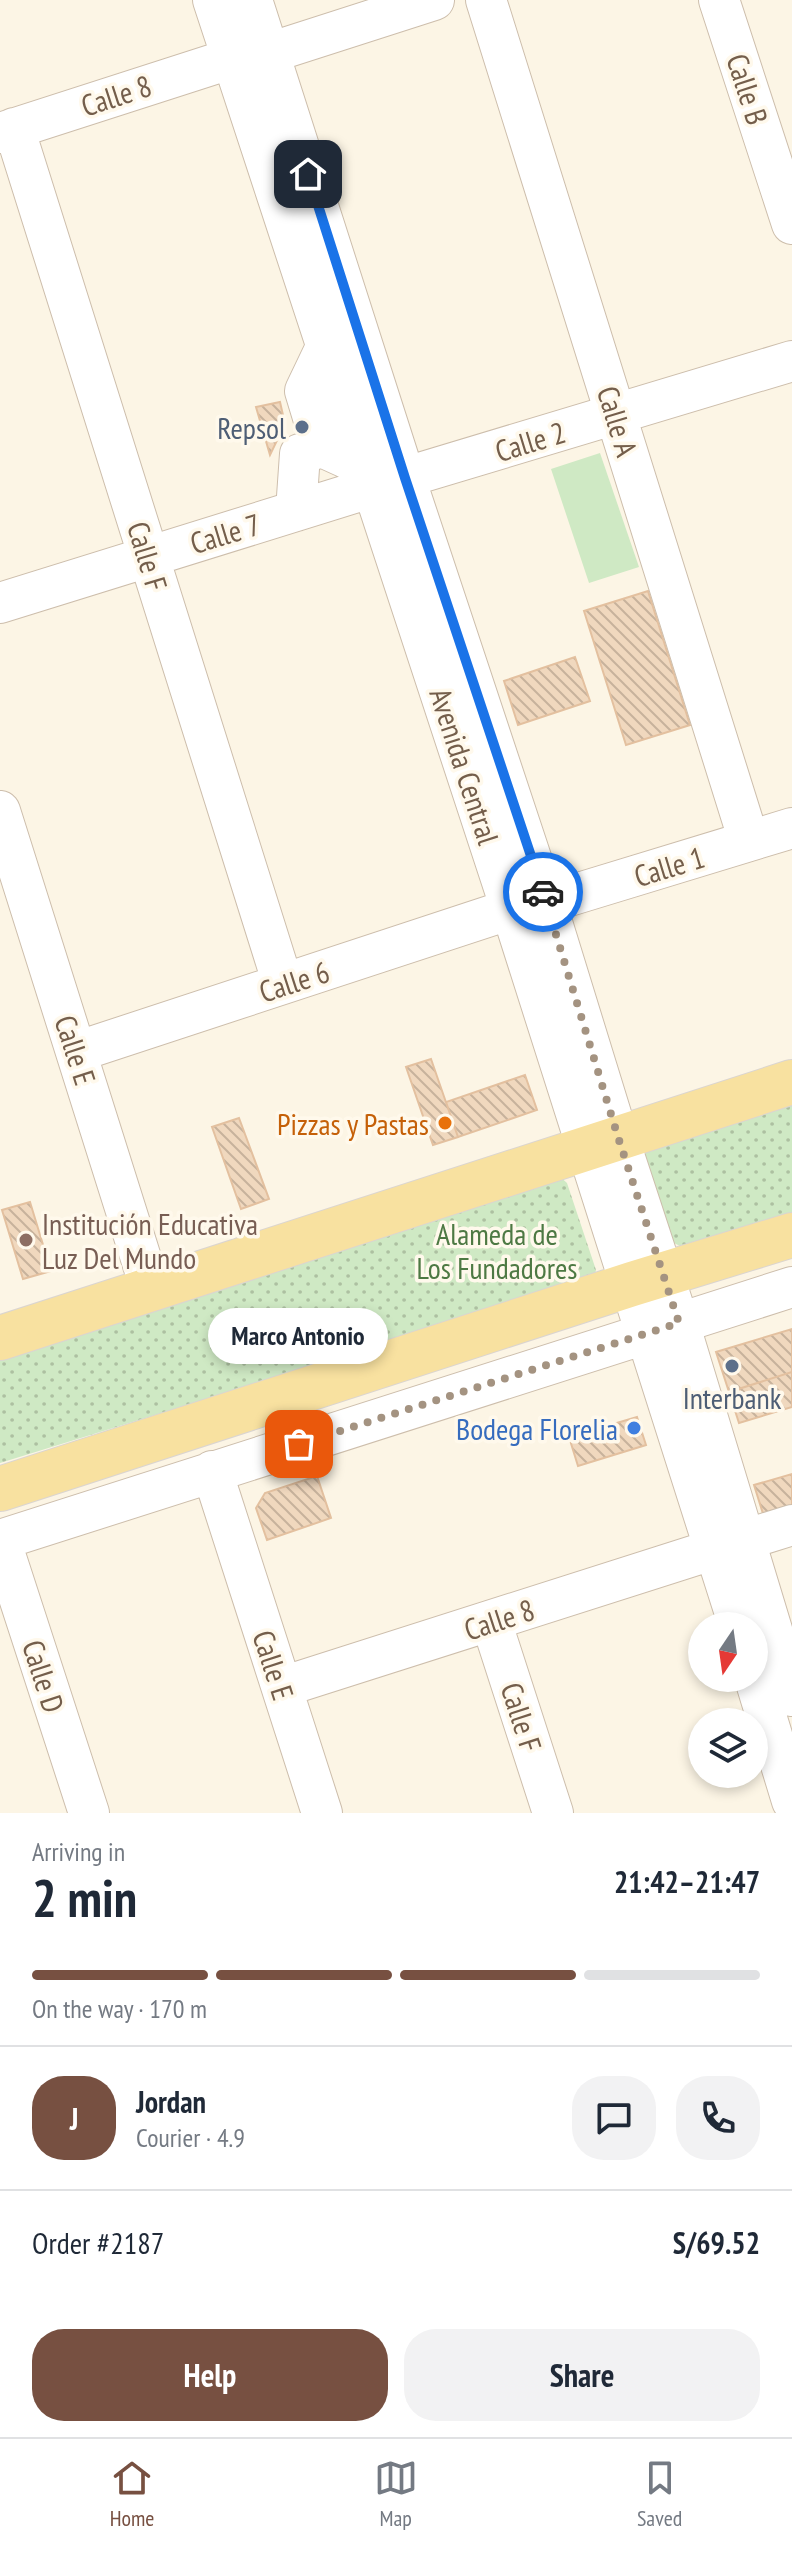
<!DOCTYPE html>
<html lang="en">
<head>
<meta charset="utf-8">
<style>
  :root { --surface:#fff; --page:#f2f2f3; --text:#1f2937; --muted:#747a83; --line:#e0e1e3; --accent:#775041 }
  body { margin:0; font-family:"PT Sans Narrow",sans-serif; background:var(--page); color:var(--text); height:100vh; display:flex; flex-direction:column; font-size:30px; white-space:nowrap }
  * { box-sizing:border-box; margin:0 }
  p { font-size:26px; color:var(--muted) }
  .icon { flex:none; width:44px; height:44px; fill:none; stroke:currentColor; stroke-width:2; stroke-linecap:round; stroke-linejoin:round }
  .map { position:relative; height:1813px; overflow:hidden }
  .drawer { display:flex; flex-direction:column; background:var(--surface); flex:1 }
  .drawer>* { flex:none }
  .needle { width:52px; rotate:193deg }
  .controls { position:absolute; left:688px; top:1612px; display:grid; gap:16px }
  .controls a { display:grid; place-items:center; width:80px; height:80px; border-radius:50%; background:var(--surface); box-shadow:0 4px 12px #0003; font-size:40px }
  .pin { position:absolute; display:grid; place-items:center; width:68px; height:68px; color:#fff; margin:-34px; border-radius:16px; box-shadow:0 4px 12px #0006 }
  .courier { position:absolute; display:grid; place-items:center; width:80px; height:80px; margin:-40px; border:6px solid #1a73e8; border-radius:50%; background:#fff; color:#222; box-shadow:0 2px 10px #0007 }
  .bubble { position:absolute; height:56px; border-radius:28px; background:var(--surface); box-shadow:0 4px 12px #0003; font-size:26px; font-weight:600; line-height:56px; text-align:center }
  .headline em { font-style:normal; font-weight:600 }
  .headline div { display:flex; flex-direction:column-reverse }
  .headline { display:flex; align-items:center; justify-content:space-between; height:136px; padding:0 32px }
  h1 { font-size:52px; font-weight:600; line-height:60px }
  .bar { display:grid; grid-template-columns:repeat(4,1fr); gap:12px 8px; align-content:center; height:96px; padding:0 32px }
  .bar i { height:10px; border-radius:6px; background:var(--line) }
  .bar .current { background:var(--accent) }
  .bar p { grid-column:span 4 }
  .line { display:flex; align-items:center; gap:20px; padding:0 32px; border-top:2px solid var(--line) }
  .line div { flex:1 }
  .round { display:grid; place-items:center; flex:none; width:84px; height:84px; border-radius:32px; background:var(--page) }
  .cta { display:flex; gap:16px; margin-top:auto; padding:16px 32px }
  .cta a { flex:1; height:92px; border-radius:32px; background:var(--accent); color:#fff; font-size:32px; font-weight:600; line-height:92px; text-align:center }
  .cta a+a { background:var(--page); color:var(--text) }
  .dock { display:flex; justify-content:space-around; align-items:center; height:112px; border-top:2px solid var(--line); background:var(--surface); font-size:22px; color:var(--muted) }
  .dock a { display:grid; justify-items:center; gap:4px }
  .dock .current { color:var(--accent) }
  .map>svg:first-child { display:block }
  .park { fill:url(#park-dots) }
  .garden { fill:#cfe9c4 }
  .building { fill:url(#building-back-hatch); stroke:#e3c09f; stroke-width:2 }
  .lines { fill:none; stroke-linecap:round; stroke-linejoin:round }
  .minor-casing { stroke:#cdbeac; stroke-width:42 }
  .major-casing { stroke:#dbd5d0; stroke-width:46 }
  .minor { stroke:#fff; stroke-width:40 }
  .major { stroke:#f8e1a0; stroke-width:44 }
  .done { stroke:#a49381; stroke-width:8; stroke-dasharray:0 14.4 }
  .route { stroke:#1a73e8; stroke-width:10 }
  .service-dot { fill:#5c6f8a; stroke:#fff9ec; stroke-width:3 }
  .food-dot { fill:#e8710a; stroke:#fff9ec; stroke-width:3 }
  .education-dot { fill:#8d6e63; stroke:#fff9ec; stroke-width:3 }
  .shop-dot { fill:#3f7fe0; stroke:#fff9ec; stroke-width:3 }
  .labels { text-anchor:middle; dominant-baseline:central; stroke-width:7; stroke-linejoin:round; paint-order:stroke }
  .street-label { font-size:30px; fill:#745e4b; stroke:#fff9ec }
  .service-label { font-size:30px; fill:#4e5e75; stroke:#fff9ec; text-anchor:end }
  .food-label { font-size:30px; fill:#c56008; stroke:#fff9ec; text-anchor:end }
  .education-label { font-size:30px; fill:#785e54; stroke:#fff9ec; text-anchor:start }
  .park-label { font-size:30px; fill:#4d7943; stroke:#fff9ec }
  .shop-label { font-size:30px; fill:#366cbe; stroke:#fff9ec; text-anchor:end }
</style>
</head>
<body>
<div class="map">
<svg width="792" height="1813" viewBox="0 0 792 1813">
  <defs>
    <pattern id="park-dots" width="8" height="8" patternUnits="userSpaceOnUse" patternTransform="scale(2)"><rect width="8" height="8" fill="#cfe9c4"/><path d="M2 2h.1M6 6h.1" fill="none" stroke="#adc0a1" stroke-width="1.8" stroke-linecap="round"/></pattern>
    <pattern id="building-back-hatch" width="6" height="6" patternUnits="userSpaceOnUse" patternTransform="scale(2)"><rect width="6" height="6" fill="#f0d8be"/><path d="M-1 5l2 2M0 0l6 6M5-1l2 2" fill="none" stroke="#c7b29c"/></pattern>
  </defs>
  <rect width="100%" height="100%" fill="#fcf5e5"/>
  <!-- park -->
  <path class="park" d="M 792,1098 L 792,1214 L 682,1247 L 668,1240 L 640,1159 L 646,1148 Z
    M 557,1174 L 567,1183 L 596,1270 L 594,1279 L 0,1463 L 0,1346 Z"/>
  <!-- garden -->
  <path class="garden" d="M 600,453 L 639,567 L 589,583 L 551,469 Z"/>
  <!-- building -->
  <path class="building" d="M 280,402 L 285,424 L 270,455 L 256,407 Z
    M 648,591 L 690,725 L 626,745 L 584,611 Z
    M 575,657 L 590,701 L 518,725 L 504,681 Z
    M 431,1059 L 458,1137 L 433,1145 L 406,1067 Z
    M 525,1075 L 537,1110 L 458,1137 L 446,1102 Z
    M 239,1118 L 269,1199 L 241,1209 L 212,1127 Z
    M 30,1202 L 51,1271 L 23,1279 L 2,1210 Z
    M 792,1329 L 792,1372 L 729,1392 L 716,1352 Z
    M 792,1372 L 792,1407 L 739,1423 L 729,1392 Z
    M 637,1417 L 646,1445 L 578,1466 L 569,1437 Z
    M 792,1474 L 792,1512 L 765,1520 L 754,1485 Z
    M 317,1476 L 331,1518 L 267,1540 L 256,1508 L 265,1493 Z"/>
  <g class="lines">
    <defs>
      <path id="minor" d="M 213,0 L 511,909 L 739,1626
        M 252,0 L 405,478 L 546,903 L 618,1137 L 679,1323 L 792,1696
        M 486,0 L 749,841
        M 719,0 L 792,224
        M 269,53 L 434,0
        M 14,128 L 283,984
        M 0,133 L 233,58
        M 327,345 L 305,391 L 322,447 L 366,467
        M 296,511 L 300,454 L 322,447
        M 0,603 L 373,487 L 792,361
        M 0,811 L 151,1290
        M 546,903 L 792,828
        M 76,1052 L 511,909
        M 212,1471 L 322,1813
        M 0,1539 L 89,1813
        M 0,1540 L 792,1287
        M 744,1540 L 792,1525
        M 491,1621 L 553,1813
        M 754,1676 L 792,1801
        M 282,1687 L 715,1549"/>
      <path id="major" d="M 0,1338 L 792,1082
        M 0,1489 L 632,1284 L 792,1235"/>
    </defs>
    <!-- minor casing -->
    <use href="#minor" class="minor-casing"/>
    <!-- major casing -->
    <use href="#major" class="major-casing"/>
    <!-- minor -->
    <use href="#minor" class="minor"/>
    <!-- major -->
    <use href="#major" class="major"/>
  </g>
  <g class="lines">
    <!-- done -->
    <path class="done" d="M 299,1444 L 679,1323 L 618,1137 L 543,892"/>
    <!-- route -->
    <path class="route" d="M 308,174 L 405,478 L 543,892"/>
  </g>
  <!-- markers -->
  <g class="service-dot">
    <circle cx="302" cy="427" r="8"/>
    <circle cx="732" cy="1366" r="8"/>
  </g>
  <circle class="food-dot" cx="445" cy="1123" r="8"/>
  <circle class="education-dot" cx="26" cy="1240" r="8"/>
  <circle class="shop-dot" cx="634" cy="1428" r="8"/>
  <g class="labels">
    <!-- street labels -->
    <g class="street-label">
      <text transform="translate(748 89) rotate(72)">Calle B</text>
      <text transform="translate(116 95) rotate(-18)">Calle 8</text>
      <text transform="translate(618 421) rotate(73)">Calle A</text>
      <text transform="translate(530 441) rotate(-17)">Calle 2</text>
      <text transform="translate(225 533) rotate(-17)">Calle 7</text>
      <text transform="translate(148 556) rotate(73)">Calle F</text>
      <text transform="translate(465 766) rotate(72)">Avenida Central</text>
      <text transform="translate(669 866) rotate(-17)">Calle 1</text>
      <text transform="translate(294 981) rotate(-18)">Calle 6</text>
      <text transform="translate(76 1050) rotate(72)">Calle E</text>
      <text transform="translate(499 1619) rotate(-18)">Calle 8</text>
      <text transform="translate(274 1665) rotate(72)">Calle E</text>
      <text transform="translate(44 1676) rotate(72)">Calle D</text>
      <text transform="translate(522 1717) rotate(72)">Calle F</text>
    </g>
    <!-- service labels -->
    <g class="service-label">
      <text x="286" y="427">Repsol</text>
      <text x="732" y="1397" text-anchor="middle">Interbank</text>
    </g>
    <!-- food labels -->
    <g class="food-label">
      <text x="429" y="1123">Pizzas y Pastas</text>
    </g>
    <!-- education labels -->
    <g class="education-label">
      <text x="42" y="1223">Institución Educativa<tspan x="42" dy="34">Luz Del Mundo</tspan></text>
    </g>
    <!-- park labels -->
    <g class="park-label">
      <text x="497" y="1233">Alameda de<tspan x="497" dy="34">Los Fundadores</tspan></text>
    </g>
    <!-- shop labels -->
    <g class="shop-label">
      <text x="618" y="1428">Bodega Florelia</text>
    </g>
  </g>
</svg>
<div class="controls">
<a><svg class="needle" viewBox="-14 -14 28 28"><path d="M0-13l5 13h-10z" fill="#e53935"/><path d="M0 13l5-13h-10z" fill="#747a83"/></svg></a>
<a><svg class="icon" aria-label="layers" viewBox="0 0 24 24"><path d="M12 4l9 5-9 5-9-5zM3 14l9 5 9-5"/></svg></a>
</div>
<div class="pin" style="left:299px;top:1444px;background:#ea580c"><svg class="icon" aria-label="bag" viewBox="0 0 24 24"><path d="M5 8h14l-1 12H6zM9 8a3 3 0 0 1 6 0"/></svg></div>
<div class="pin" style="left:308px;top:174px;background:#1f2937"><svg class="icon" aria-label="home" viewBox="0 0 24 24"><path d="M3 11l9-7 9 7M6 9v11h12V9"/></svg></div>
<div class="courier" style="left:543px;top:892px"><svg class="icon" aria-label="car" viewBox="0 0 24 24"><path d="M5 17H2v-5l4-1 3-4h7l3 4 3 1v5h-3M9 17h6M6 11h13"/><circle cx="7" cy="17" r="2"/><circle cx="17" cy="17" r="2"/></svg></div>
<div class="bubble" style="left:208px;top:1308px;width:180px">Marco Antonio</div>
</div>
<section class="drawer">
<div class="headline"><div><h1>2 min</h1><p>Arriving in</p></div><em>21:42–21:47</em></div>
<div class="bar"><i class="current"></i><i class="current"></i><i class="current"></i><i></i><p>On the way · 170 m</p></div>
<div class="line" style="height:144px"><b class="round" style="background:var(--accent);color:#fff">J</b><div><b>Jordan</b><p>Courier · 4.9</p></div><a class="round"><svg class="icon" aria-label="chat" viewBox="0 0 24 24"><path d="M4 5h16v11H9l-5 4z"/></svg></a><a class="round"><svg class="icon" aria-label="phone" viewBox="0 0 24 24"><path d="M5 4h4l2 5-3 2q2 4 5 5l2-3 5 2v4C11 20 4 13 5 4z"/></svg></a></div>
<div class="line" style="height:104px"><div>Order #2187</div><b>S/69.52</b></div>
<div class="cta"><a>Help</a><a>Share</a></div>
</section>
<nav class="dock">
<a class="current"><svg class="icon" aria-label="home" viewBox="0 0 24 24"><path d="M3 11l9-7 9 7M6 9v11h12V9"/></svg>Home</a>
<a><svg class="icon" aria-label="map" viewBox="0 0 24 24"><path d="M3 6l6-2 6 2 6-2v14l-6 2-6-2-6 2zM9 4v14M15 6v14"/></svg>Map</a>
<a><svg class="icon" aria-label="saved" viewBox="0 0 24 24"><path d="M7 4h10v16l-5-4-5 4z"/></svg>Saved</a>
</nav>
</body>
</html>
